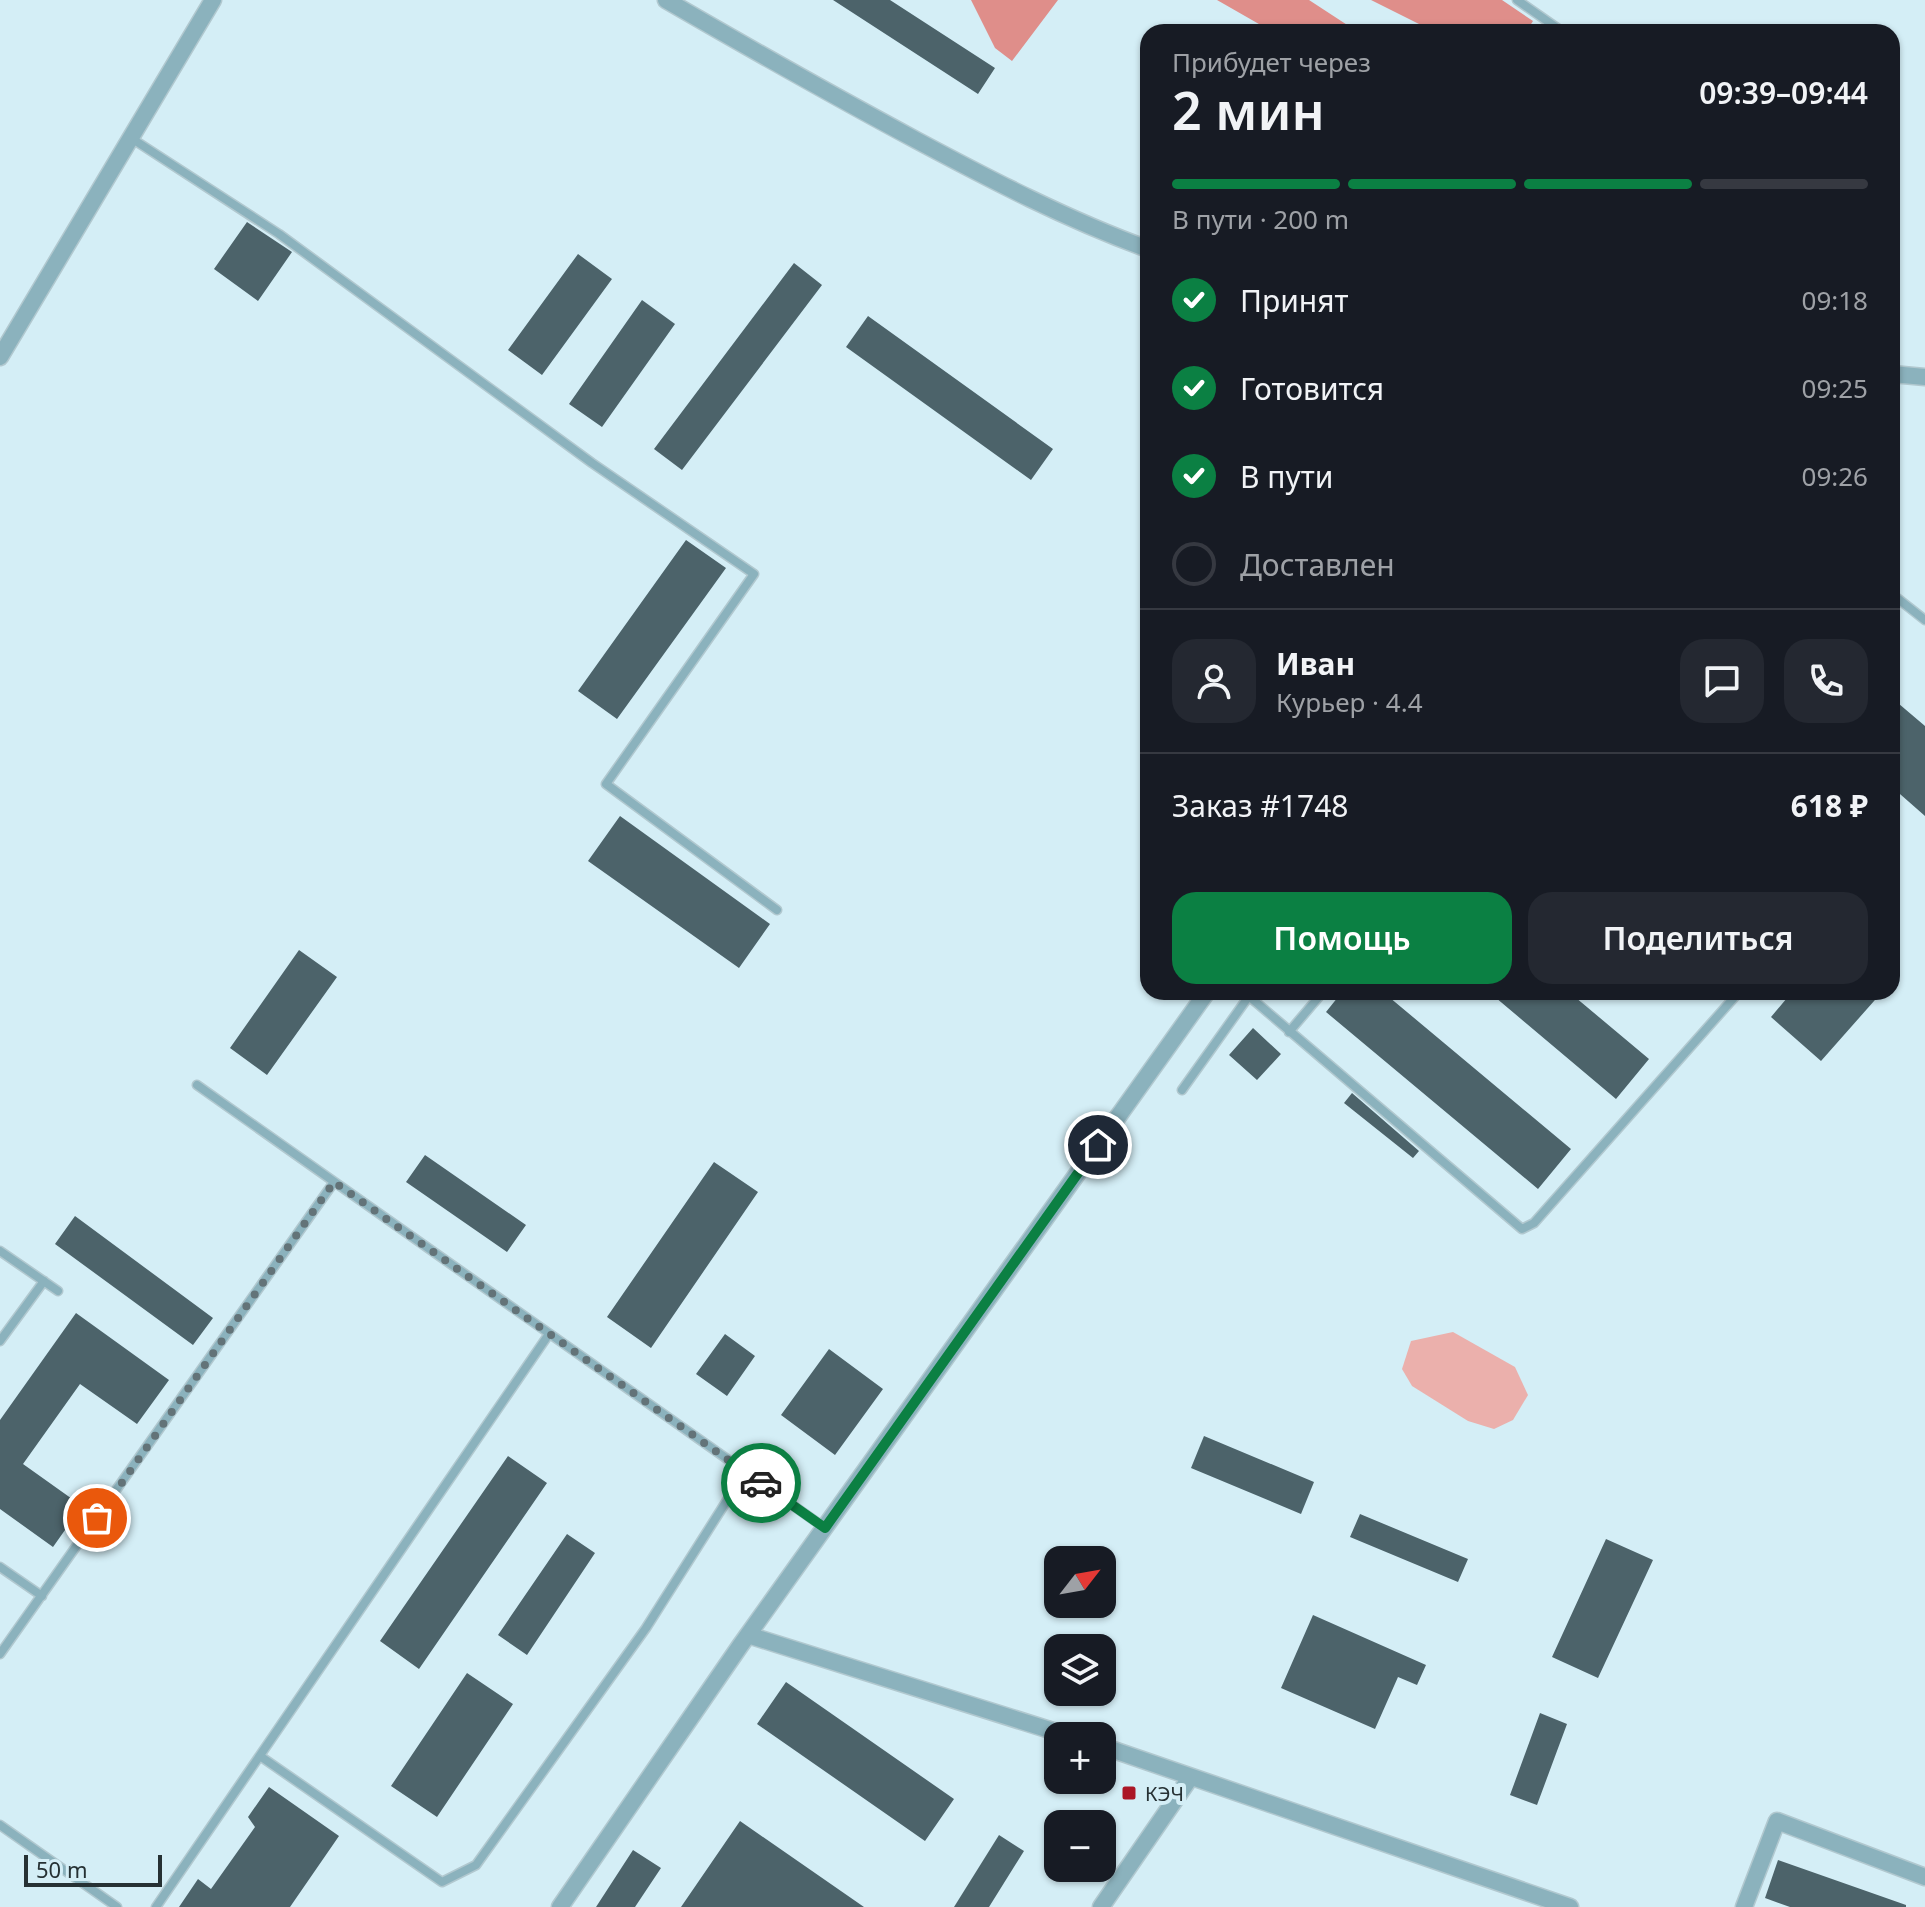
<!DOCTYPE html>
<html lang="ru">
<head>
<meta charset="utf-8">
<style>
  :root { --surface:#171b24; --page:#242831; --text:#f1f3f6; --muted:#9ea1a6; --line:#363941; --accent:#0b8043 }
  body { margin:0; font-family:"Noto Sans",sans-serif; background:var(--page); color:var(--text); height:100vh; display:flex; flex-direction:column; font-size:30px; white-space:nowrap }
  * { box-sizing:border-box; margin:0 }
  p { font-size:26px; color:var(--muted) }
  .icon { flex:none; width:44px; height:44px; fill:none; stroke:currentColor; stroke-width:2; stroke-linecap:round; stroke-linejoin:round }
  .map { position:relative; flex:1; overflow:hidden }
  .panel { position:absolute; left:1140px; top:24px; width:760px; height:976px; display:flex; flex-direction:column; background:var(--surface); border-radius:24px; box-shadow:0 2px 6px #0004 }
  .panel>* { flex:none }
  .needle { width:52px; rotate:59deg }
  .controls { position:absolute; left:1044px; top:1546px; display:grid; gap:16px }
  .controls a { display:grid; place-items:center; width:72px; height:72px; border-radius:16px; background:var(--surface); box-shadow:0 2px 6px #0004; font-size:40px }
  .scale { position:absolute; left:24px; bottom:20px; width:138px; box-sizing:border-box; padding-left:8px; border:4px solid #263134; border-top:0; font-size:22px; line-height:28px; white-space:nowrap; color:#263134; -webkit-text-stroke:6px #d4eef6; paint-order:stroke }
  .pin { position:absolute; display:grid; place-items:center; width:68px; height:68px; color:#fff; margin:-34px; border:4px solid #fff; border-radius:50%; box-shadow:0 2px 8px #0007 }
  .courier { position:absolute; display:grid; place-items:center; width:80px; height:80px; margin:-40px; border:6px solid #0b8043; border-radius:50%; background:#fff; color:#222; box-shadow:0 2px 10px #0007 }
  .summary em { font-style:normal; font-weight:600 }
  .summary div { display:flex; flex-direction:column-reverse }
  .summary { display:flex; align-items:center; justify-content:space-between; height:136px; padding:0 32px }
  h1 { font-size:52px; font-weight:600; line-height:60px }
  .bar { display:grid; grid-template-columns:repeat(4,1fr); gap:12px 8px; align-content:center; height:96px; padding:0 32px }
  .bar i { height:10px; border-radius:6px; background:var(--line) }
  .bar .selected { background:var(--accent) }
  .bar p { grid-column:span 4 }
  .line { display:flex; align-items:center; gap:20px; padding:0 32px; border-top:2px solid var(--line) }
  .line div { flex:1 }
  .round { display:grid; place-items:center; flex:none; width:84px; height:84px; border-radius:24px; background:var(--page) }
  ol { padding:0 32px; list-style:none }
  li { display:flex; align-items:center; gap:24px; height:88px }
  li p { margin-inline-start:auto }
  li .icon { padding:8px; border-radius:50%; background:var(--accent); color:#fff; stroke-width:4 }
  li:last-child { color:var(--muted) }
  li i { width:44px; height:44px; border:4px solid var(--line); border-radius:50% }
  .primary-button { display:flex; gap:16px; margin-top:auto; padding:16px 32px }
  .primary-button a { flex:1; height:92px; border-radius:24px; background:var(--accent); color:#fff; font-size:32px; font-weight:600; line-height:92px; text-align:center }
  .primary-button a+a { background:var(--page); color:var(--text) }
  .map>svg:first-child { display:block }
  .green { fill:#ebb0ac }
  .forest { fill:#df8e8a }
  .building { fill:#4c636a }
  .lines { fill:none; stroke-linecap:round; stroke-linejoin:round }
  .lane-casing { stroke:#b1c8cf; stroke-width:11 }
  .street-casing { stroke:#b1c8cf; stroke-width:19 }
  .lane { stroke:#8bb2bd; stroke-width:8 }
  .street { stroke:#8bb2bd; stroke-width:16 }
  .done { stroke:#637378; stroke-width:8; stroke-dasharray:0 14.4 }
  .route { stroke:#0b8043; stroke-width:10 }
  .poi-dot { fill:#ab1626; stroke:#d4eef6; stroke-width:3 }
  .labels { text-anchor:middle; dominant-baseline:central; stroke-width:8; stroke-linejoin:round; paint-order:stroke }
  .poi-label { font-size:20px; fill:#263134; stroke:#d4eef6; text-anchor:start }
</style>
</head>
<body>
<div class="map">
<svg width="1925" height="1907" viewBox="0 0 1925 1907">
  <rect width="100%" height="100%" fill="#d4eef6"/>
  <!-- green -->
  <path class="green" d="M 1453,1332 L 1515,1367 L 1528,1395 L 1513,1420 L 1494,1429 L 1468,1421 L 1412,1386 L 1402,1369 L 1411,1341 Z"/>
  <!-- forest -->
  <path class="forest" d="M 971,0 L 1058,0 L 1012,61 L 995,48 Z
    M 1217,0 L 1309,0 L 1358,32 L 1273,32 Z
    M 1371,0 L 1502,0 L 1533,21 L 1526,32 L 1435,32 Z"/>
  <!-- building -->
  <path class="building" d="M 833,0 L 890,0 L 995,68 L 978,94 Z
    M 247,222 L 292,252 L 258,301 L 214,269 Z
    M 578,254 L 612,279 L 542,375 L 508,350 Z
    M 794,263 L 822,285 L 682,470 L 654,449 Z
    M 642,300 L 675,324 L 602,427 L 569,404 Z
    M 868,316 L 1053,449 L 1031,480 L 846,347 Z
    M 686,540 L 726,568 L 617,719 L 578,691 Z
    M 1892,698 L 1925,726 L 1925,816 L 1892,787 Z
    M 620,816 L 770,924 L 739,968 L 588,861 Z
    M 299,950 L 337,977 L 267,1075 L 230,1048 Z
    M 1342,992 L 1383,992 L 1571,1149 L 1538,1189 L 1326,1012 Z
    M 1489,992 L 1569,992 L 1649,1059 L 1616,1099 Z
    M 1792,992 L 1882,992 L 1821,1061 L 1771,1017 Z
    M 1253,1028 L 1281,1054 L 1257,1080 L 1229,1055 Z
    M 1352,1093 L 1419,1151 L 1413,1158 L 1344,1103 Z
    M 425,1155 L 526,1225 L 507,1252 L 406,1182 Z
    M 714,1162 L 758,1192 L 651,1348 L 607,1317 Z
    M 75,1216 L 213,1318 L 193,1345 L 55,1244 Z
    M 76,1313 L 169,1380 L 137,1424 L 80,1384 L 23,1464 L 82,1506 L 53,1547 L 0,1509 L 0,1420 Z
    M 725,1334 L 755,1356 L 727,1396 L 696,1374 Z
    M 829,1349 L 883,1389 L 835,1455 L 781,1415 Z
    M 1204,1436 L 1314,1482 L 1301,1514 L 1191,1468 Z
    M 508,1456 L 547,1483 L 419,1669 L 380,1641 Z
    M 1360,1514 L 1468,1559 L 1458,1582 L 1350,1537 Z
    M 567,1534 L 595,1553 L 527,1655 L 498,1635 Z
    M 1606,1539 L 1653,1560 L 1598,1678 L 1552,1657 Z
    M 1313,1615 L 1426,1665 L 1417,1685 L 1398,1677 L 1375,1729 L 1281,1688 Z
    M 467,1673 L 513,1704 L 437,1817 L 391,1786 Z
    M 786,1682 L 954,1799 L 925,1841 L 757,1724 Z
    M 1540,1713 L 1567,1724 L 1537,1805 L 1510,1795 Z
    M 269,1787 L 339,1836 L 290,1907 L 179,1907 L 198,1879 L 211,1889 L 255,1827 L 248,1817 Z
    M 740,1821 L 864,1907 L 681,1907 Z
    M 999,1835 L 1024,1851 L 989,1907 L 954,1907 Z
    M 633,1850 L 661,1868 L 635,1907 L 596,1907 Z
    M 1778,1860 L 1906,1905 L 1906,1907 L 1790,1907 L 1765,1898 Z"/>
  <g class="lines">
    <defs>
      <path id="lane" d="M 1517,0 L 1563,32
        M 131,138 L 279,234 L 592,463 L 754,574 L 606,784 L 777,910
        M 1892,594 L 1925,620
        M 1244,992 L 1522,1229 L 1534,1223 L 1739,992
        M 1289,1032 L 1323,992
        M 197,1085 L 825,1528
        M 1182,1090 L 1249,996
        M 0,1251 L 58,1291
        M 0,1341 L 44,1281
        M 0,1567 L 42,1596
        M 0,1654 L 334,1182
        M 260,1756 L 442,1882 L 476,1865 L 646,1628 L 745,1472
        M 0,1825 L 117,1907
        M 156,1907 L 549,1334"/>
      <path id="street" d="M 666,0 C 749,48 832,95 916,140 C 991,180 1068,220 1148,249
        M 0,357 L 213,0
        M 1892,374 L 1925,377
        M 748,1635 L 1069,1736
        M 1102,1746 L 1570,1907
        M 560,1907 L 740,1646 L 1207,992
        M 1101,1907 L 1190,1778
        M 1744,1907 L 1777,1821 L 1925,1877"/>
    </defs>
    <!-- lane casing -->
    <use href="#lane" class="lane-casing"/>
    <!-- street casing -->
    <use href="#street" class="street-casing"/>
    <!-- lane -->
    <use href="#lane" class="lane"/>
    <!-- street -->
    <use href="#street" class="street"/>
  </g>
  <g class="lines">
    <!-- done -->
    <path class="done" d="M 97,1518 L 334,1182 L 761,1483"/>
    <!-- route -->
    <path class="route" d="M 761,1483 L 825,1528 L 1098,1145"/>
  </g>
  <!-- markers -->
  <rect class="poi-dot" x="1121" y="1785" width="16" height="16" rx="4"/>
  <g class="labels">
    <!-- poi labels -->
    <g class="poi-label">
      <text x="1145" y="1793">КЭЧ</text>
    </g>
  </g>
</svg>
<div class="controls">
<a><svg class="needle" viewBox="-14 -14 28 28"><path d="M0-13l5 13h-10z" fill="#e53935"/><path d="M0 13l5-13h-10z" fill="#9ea1a6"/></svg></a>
<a><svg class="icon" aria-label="layers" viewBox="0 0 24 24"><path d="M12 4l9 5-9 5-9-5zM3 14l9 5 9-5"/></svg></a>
<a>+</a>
<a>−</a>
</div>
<div class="scale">50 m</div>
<div class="pin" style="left:97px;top:1518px;background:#ea580c"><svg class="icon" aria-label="bag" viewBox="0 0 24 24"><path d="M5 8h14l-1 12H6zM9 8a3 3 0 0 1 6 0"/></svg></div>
<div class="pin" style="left:1098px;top:1145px;background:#1f2937"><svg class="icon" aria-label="home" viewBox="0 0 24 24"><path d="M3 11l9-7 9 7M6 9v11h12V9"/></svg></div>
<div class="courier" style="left:761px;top:1483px"><svg class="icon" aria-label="car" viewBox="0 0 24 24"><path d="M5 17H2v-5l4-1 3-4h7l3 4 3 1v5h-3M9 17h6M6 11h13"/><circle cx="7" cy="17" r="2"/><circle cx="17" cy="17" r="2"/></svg></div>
<section class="panel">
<div class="summary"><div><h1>2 мин</h1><p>Прибудет через</p></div><em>09:39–09:44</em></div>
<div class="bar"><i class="selected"></i><i class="selected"></i><i class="selected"></i><i></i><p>В пути · 200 m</p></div>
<ol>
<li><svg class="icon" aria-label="check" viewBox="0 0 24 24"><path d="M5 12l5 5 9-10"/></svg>Принят<p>09:18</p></li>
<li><svg class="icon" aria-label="check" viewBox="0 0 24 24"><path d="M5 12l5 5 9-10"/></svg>Готовится<p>09:25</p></li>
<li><svg class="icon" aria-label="check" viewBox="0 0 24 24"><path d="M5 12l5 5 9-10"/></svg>В пути<p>09:26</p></li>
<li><i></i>Доставлен</li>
</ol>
<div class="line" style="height:144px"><a class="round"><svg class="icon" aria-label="person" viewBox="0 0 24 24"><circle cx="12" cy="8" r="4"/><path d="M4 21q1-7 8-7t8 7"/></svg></a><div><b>Иван</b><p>Курьер · 4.4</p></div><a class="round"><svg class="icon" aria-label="chat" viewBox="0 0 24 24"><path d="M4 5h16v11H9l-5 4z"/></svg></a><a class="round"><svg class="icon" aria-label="phone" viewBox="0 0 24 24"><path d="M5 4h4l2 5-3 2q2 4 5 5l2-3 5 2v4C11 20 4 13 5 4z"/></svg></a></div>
<div class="line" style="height:104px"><div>Заказ #1748</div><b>618 ₽</b></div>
<div class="primary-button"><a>Помощь</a><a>Поделиться</a></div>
</section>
</div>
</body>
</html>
